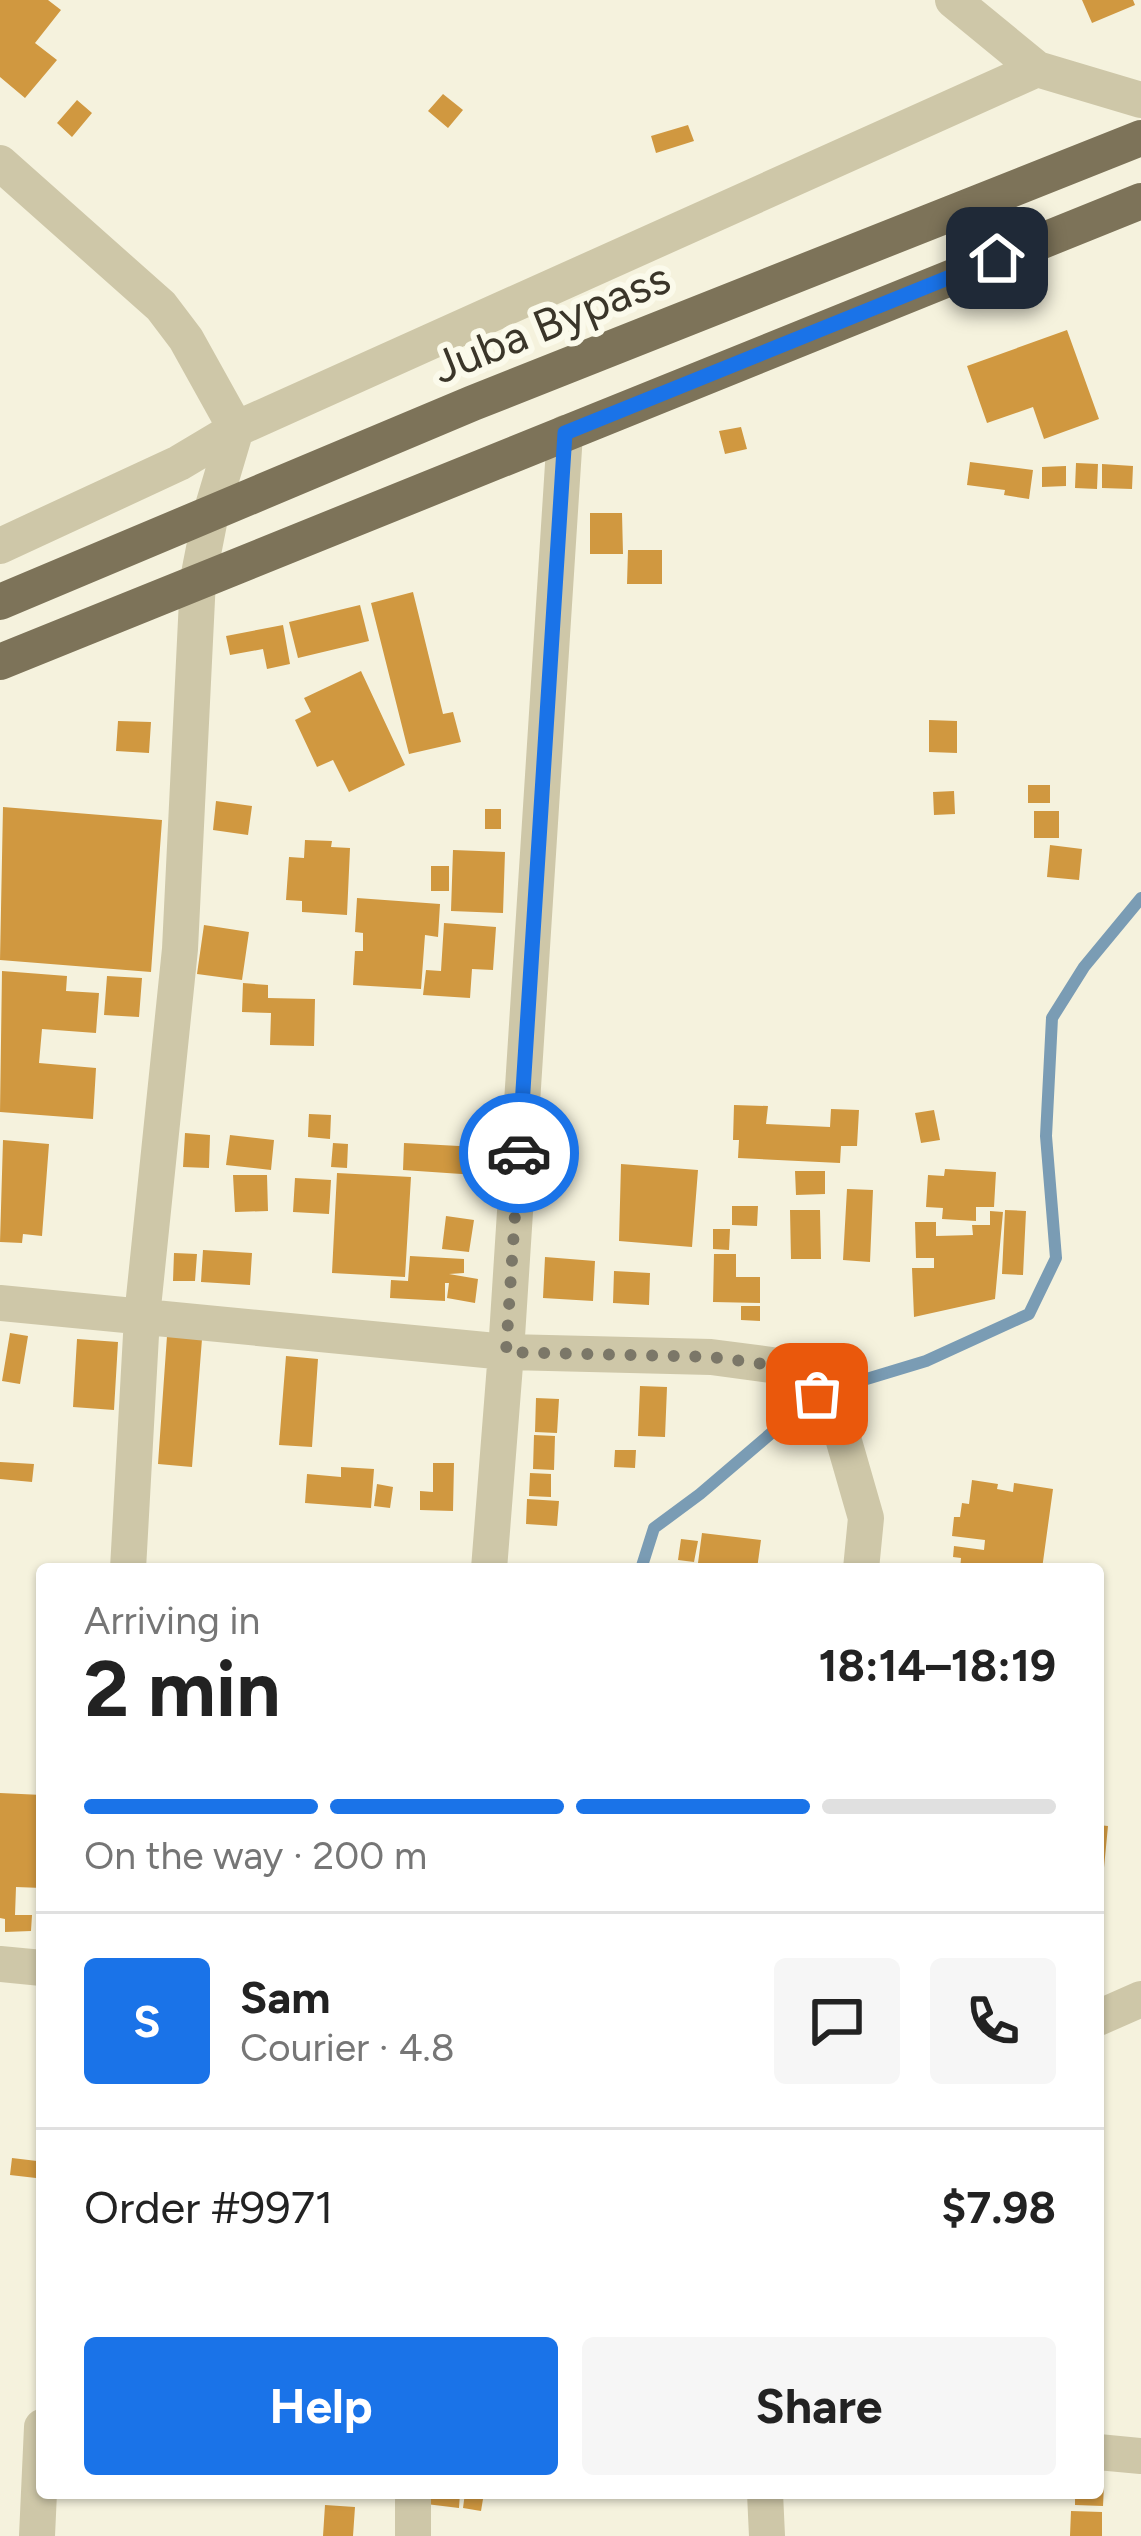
<!DOCTYPE html>
<html lang="en">
<head>
<meta charset="utf-8">
<style>
  :root { --surface:#fff; --page:#f6f6f6; --text:#222; --muted:#767676; --line:#e0e0e0; --accent:#1a73e8 }
  body { margin:0; font-family:Figtree,sans-serif; background:var(--page); color:var(--text); height:100vh; display:flex; flex-direction:column; font-size:45px; white-space:nowrap }
  * { box-sizing:border-box; margin:0 }
  p { font-size:39px; color:var(--muted) }
  .icon { flex:none; width:66px; height:66px; fill:none; stroke:currentColor; stroke-width:2; stroke-linecap:round; stroke-linejoin:round }
  .map { position:relative; flex:1; overflow:hidden }
  .sheet { position:absolute; left:36px; top:1563px; width:1068px; height:936px; display:flex; flex-direction:column; background:var(--surface); border-radius:12px; box-shadow:0 3px 9px #0004 }
  .sheet>* { flex:none }
  .pin { position:absolute; display:grid; place-items:center; width:102px; height:102px; color:#fff; margin:-51px; border-radius:24px; box-shadow:0 6px 18px #0006 }
  .courier { position:absolute; display:grid; place-items:center; width:120px; height:120px; margin:-60px; border:9px solid #1a73e8; border-radius:50%; background:#fff; color:#222; box-shadow:0 3px 15px #0007 }
  .headline em { font-style:normal; font-weight:700 }
  .headline div { display:flex; flex-direction:column-reverse }
  .headline { display:flex; align-items:center; justify-content:space-between; height:204px; padding:0 48px }
  h1 { font-size:78px; font-weight:700; line-height:90px }
  .bar { display:grid; grid-template-columns:repeat(4,1fr); gap:18px 12px; align-content:center; height:144px; padding:0 48px }
  .bar i { height:15px; border-radius:9px; background:var(--line) }
  .bar .on { background:var(--accent) }
  .bar p { grid-column:span 4 }
  .line { display:flex; align-items:center; gap:30px; padding:0 48px; border-top:3px solid var(--line) }
  .line div { flex:1 }
  .round { display:grid; place-items:center; flex:none; width:126px; height:126px; border-radius:12px; background:var(--page) }
  .cta { display:flex; gap:24px; margin-top:auto; padding:24px 48px }
  .cta a { flex:1; height:138px; border-radius:12px; background:var(--accent); color:#fff; font-size:48px; font-weight:700; line-height:138px; text-align:center }
  .cta a+a { background:var(--page); color:var(--text) }
  .map>svg:first-child { display:block }
  .lines { fill:none; stroke-linecap:round; stroke-linejoin:round }
  .stream { stroke:#7a9cb4; stroke-width:12 }
  .building { fill:#d09840 }
  .street { stroke:#cec7a8; stroke-width:36 }
  .primary { stroke:#7d7359; stroke-width:36 }
  .done { stroke:#7b7768; stroke-width:12; stroke-dasharray:0 21.6 }
  .route { stroke:#1a73e8; stroke-width:15 }
  .labels { text-anchor:middle; dominant-baseline:central; stroke-width:12; stroke-linejoin:round; paint-order:stroke }
  .street-label { font-size:45px; fill:#3a3529; stroke:#fbfaeb }
</style>
</head>
<body>
<div class="map">
<svg width="1141" height="2536" viewBox="0 0 1141 2536">
  <rect width="100%" height="100%" fill="#f5f2dd"/>
  <g class="lines">
    <!-- stream -->
    <path class="stream" d="M 641,1569 L 654,1528 L 700,1494 L 817,1394 L 926,1361 L 1029,1314 L 1056,1258 L 1046,1136 L 1052,1018 L 1084,967 L 1141,898"/>
  </g>
  <!-- building -->
  <path class="building" d="M 0,0 L 48,0 L 61,10 L 35,43 L 57,60 L 25,98 L 0,77 Z
    M 1082,0 L 1133,0 L 1135,5 L 1092,23 Z
    M 443,94 L 463,110 L 448,128 L 428,111 Z
    M 77,100 L 92,113 L 72,137 L 57,123 Z
    M 688,125 L 694,141 L 656,153 L 651,136 Z
    M 1067,330 L 1099,419 L 1044,439 L 1033,407 L 987,423 L 967,366 Z
    M 741,427 L 747,449 L 725,454 L 719,431 Z
    M 970,462 L 1033,470 L 1029,499 L 1004,495 L 1005,490 L 967,485 Z
    M 1076,463 L 1098,464 L 1097,489 L 1075,488 Z
    M 1102,464 L 1133,466 L 1132,489 L 1102,488 Z
    M 1066,466 L 1066,486 L 1042,487 L 1042,467 Z
    M 590,513 L 622,513 L 623,554 L 590,554 Z
    M 628,550 L 662,550 L 662,584 L 627,584 Z
    M 413,592 L 443,714 L 453,712 L 461,742 L 409,754 L 371,603 Z
    M 360,605 L 369,641 L 298,658 L 289,622 Z
    M 283,625 L 290,664 L 267,669 L 263,649 L 230,655 L 226,636 Z
    M 361,671 L 405,765 L 349,792 L 333,760 L 317,767 L 295,720 L 311,712 L 304,698 Z
    M 929,720 L 957,721 L 957,753 L 929,752 Z
    M 118,721 L 151,722 L 149,753 L 116,751 Z
    M 1028,785 L 1050,785 L 1050,803 L 1028,803 Z
    M 954,791 L 955,814 L 934,815 L 933,792 Z
    M 216,801 L 252,806 L 248,835 L 213,830 Z
    M 3,807 L 162,820 L 151,972 L 0,960 Z
    M 485,809 L 501,809 L 501,829 L 485,829 Z
    M 1034,811 L 1059,811 L 1059,838 L 1034,838 Z
    M 305,840 L 332,841 L 331,847 L 350,848 L 347,915 L 302,912 L 302,901 L 286,900 L 289,857 L 304,858 Z
    M 1050,845 L 1082,849 L 1079,880 L 1047,877 Z
    M 453,850 L 505,852 L 503,913 L 451,911 Z
    M 431,866 L 449,866 L 449,891 L 431,891 Z
    M 357,898 L 440,904 L 438,937 L 425,935 L 421,989 L 353,985 L 355,951 L 363,951 L 363,933 L 355,932 Z
    M 444,923 L 496,927 L 493,970 L 472,969 L 470,998 L 423,995 L 426,970 L 441,971 Z
    M 204,925 L 249,932 L 242,980 L 197,974 Z
    M 2,971 L 67,976 L 66,991 L 99,993 L 96,1033 L 42,1029 L 39,1063 L 96,1068 L 93,1119 L 0,1112 Z
    M 107,976 L 142,978 L 139,1017 L 104,1015 Z
    M 243,983 L 268,985 L 268,998 L 315,999 L 314,1046 L 270,1045 L 271,1013 L 242,1012 Z
    M 734,1105 L 768,1106 L 766,1124 L 830,1127 L 831,1109 L 859,1110 L 857,1146 L 841,1146 L 840,1163 L 738,1158 L 739,1140 L 733,1140 Z
    M 934,1110 L 940,1140 L 921,1143 L 915,1113 Z
    M 309,1114 L 331,1115 L 330,1139 L 308,1137 Z
    M 185,1133 L 210,1135 L 209,1168 L 183,1167 Z
    M 230,1135 L 274,1140 L 271,1170 L 226,1165 Z
    M 3,1140 L 49,1144 L 42,1236 L 23,1234 L 22,1243 L 0,1242 Z
    M 333,1143 L 348,1144 L 347,1168 L 331,1167 Z
    M 404,1143 L 477,1147 L 476,1175 L 403,1170 Z
    M 621,1164 L 698,1170 L 692,1247 L 619,1241 Z
    M 945,1169 L 996,1172 L 994,1207 L 976,1207 L 976,1221 L 942,1219 L 943,1208 L 926,1207 L 928,1175 L 944,1176 Z
    M 795,1171 L 825,1171 L 825,1194 L 796,1195 Z
    M 337,1173 L 411,1177 L 405,1277 L 332,1273 Z
    M 233,1175 L 267,1175 L 268,1211 L 235,1212 Z
    M 295,1178 L 331,1180 L 329,1214 L 293,1212 Z
    M 847,1189 L 873,1190 L 870,1262 L 843,1260 Z
    M 732,1206 L 758,1206 L 757,1226 L 732,1225 Z
    M 790,1210 L 820,1210 L 821,1259 L 791,1259 Z
    M 1005,1210 L 1026,1211 L 1023,1275 L 1002,1274 Z
    M 990,1211 L 1003,1212 L 995,1299 L 914,1317 L 912,1268 L 934,1268 L 934,1258 L 916,1258 L 915,1222 L 936,1222 L 936,1236 L 973,1235 L 972,1225 L 990,1225 Z
    M 446,1216 L 474,1220 L 469,1252 L 442,1249 Z
    M 713,1229 L 730,1229 L 729,1250 L 713,1249 Z
    M 203,1250 L 252,1253 L 250,1285 L 201,1282 Z
    M 174,1253 L 197,1254 L 195,1281 L 173,1281 Z
    M 714,1254 L 736,1254 L 736,1277 L 760,1277 L 760,1303 L 713,1302 Z
    M 410,1256 L 464,1259 L 464,1273 L 449,1274 L 478,1279 L 475,1303 L 447,1298 L 449,1283 L 445,1283 L 445,1301 L 390,1298 L 391,1280 L 408,1281 Z
    M 545,1257 L 595,1261 L 593,1301 L 543,1298 Z
    M 614,1271 L 650,1273 L 649,1305 L 613,1303 Z
    M 741,1306 L 760,1306 L 760,1321 L 741,1320 Z
    M 10,1333 L 28,1336 L 20,1384 L 2,1381 Z
    M 167,1336 L 202,1339 L 192,1467 L 158,1464 Z
    M 77,1339 L 118,1342 L 114,1410 L 73,1407 Z
    M 286,1356 L 318,1359 L 312,1447 L 279,1445 Z
    M 640,1386 L 667,1387 L 665,1437 L 638,1436 Z
    M 536,1398 L 559,1399 L 557,1433 L 535,1432 Z
    M 534,1435 L 555,1436 L 554,1470 L 533,1469 Z
    M 615,1450 L 636,1450 L 635,1468 L 614,1467 Z
    M 0,1462 L 34,1464 L 32,1482 L 0,1479 Z
    M 433,1463 L 454,1463 L 453,1511 L 420,1510 L 420,1491 L 433,1492 Z
    M 341,1467 L 374,1469 L 371,1508 L 305,1503 L 307,1474 L 341,1477 Z
    M 530,1473 L 551,1474 L 551,1497 L 529,1496 Z
    M 972,1480 L 998,1484 L 997,1489 L 1013,1492 L 1014,1483 L 1053,1489 L 1042,1569 L 960,1569 L 961,1558 L 953,1557 L 954,1546 L 984,1550 L 985,1540 L 952,1536 L 954,1517 L 960,1517 L 962,1503 L 969,1504 Z
    M 377,1484 L 393,1487 L 390,1508 L 374,1506 Z
    M 527,1499 L 559,1501 L 557,1526 L 526,1524 Z
    M 702,1533 L 761,1540 L 757,1569 L 698,1563 Z
    M 681,1539 L 698,1541 L 694,1562 L 678,1560 Z
    M 0,1793 L 42,1795 L 42,1888 L 16,1887 L 15,1915 L 32,1915 L 31,1931 L 5,1932 L 5,1919 L 0,1918 Z
    M 1098,1825 L 1108,1826 L 1101,1899 L 1098,1899 Z
    M 12,2158 L 37,2161 L 36,2178 L 10,2175 Z
    M 1098,2485 L 1104,2485 L 1103,2506 L 1075,2505 L 1075,2493 L 1098,2493 Z
    M 428,2493 L 460,2493 L 459,2508 L 426,2504 Z
    M 465,2493 L 484,2493 L 481,2511 L 463,2508 Z
    M 325,2505 L 355,2507 L 353,2536 L 323,2536 Z
    M 1071,2511 L 1102,2512 L 1102,2536 L 1070,2536 Z"/>
  <g class="lines">
    <!-- street -->
    <path class="street" d="M 953,0 L 1037,69 L 1141,100
      M 0,163 L 161,306 L 186,339 L 236,429 L 211,513 L 198,579 L 180,949 L 142,1317 L 128,1569
      M 0,546 L 179,463 L 236,429 L 1037,69
      M 0,1303 L 506,1352 L 711,1357 L 779,1366 L 817,1394 L 841,1431 L 866,1518 L 861,1569
      M 489,1569 L 506,1352 L 565,433
      M 0,1964 L 42,1968
      M 1098,2018 L 1141,1999
      M 1098,2452 L 1141,2456
      M 765,2493 L 767,2536
      M 37,2536 L 42,2427
      M 413,2536 L 413,2493"/>
    <!-- primary -->
    <path class="primary" d="M 0,602 L 473,403 L 1141,138
      M 0,662 L 1141,201"/>
  </g>
  <g class="lines">
    <!-- done -->
    <path class="done" d="M 519,1153 L 506,1352 L 711,1357 L 779,1366 L 817,1394"/>
    <!-- route -->
    <path class="route" d="M 519,1153 L 565,433 L 997,258"/>
  </g>
  <g class="labels">
    <!-- street labels -->
    <g class="street-label">
      <text transform="translate(551 322) rotate(-22)">Juba Bypass</text>
    </g>
  </g>
</svg>
<div class="pin" style="left:817px;top:1394px;background:#ea580c"><svg class="icon" aria-label="bag" viewBox="0 0 24 24"><path d="M5 8h14l-1 12H6zM9 8a3 3 0 0 1 6 0"/></svg></div>
<div class="pin" style="left:997px;top:258px;background:#1f2937"><svg class="icon" aria-label="home" viewBox="0 0 24 24"><path d="M3 11l9-7 9 7M6 9v11h12V9"/></svg></div>
<div class="courier" style="left:519px;top:1153px"><svg class="icon" aria-label="car" viewBox="0 0 24 24"><path d="M5 17H2v-5l4-1 3-4h7l3 4 3 1v5h-3M9 17h6M6 11h13"/><circle cx="7" cy="17" r="2"/><circle cx="17" cy="17" r="2"/></svg></div>
<section class="sheet">
<div class="headline"><div><h1>2 min</h1><p>Arriving in</p></div><em>18:14–18:19</em></div>
<div class="bar"><i class="on"></i><i class="on"></i><i class="on"></i><i></i><p>On the way · 200 m</p></div>
<div class="line" style="height:216px"><b class="round" style="background:var(--accent);color:#fff">S</b><div><b>Sam</b><p>Courier · 4.8</p></div><a class="round"><svg class="icon" aria-label="chat" viewBox="0 0 24 24"><path d="M4 5h16v11H9l-5 4z"/></svg></a><a class="round"><svg class="icon" aria-label="phone" viewBox="0 0 24 24"><path d="M5 4h4l2 5-3 2q2 4 5 5l2-3 5 2v4C11 20 4 13 5 4z"/></svg></a></div>
<div class="line" style="height:156px"><div>Order #9971</div><b>$7.98</b></div>
<div class="cta"><a>Help</a><a>Share</a></div>
</section>
</div>
</body>
</html>
